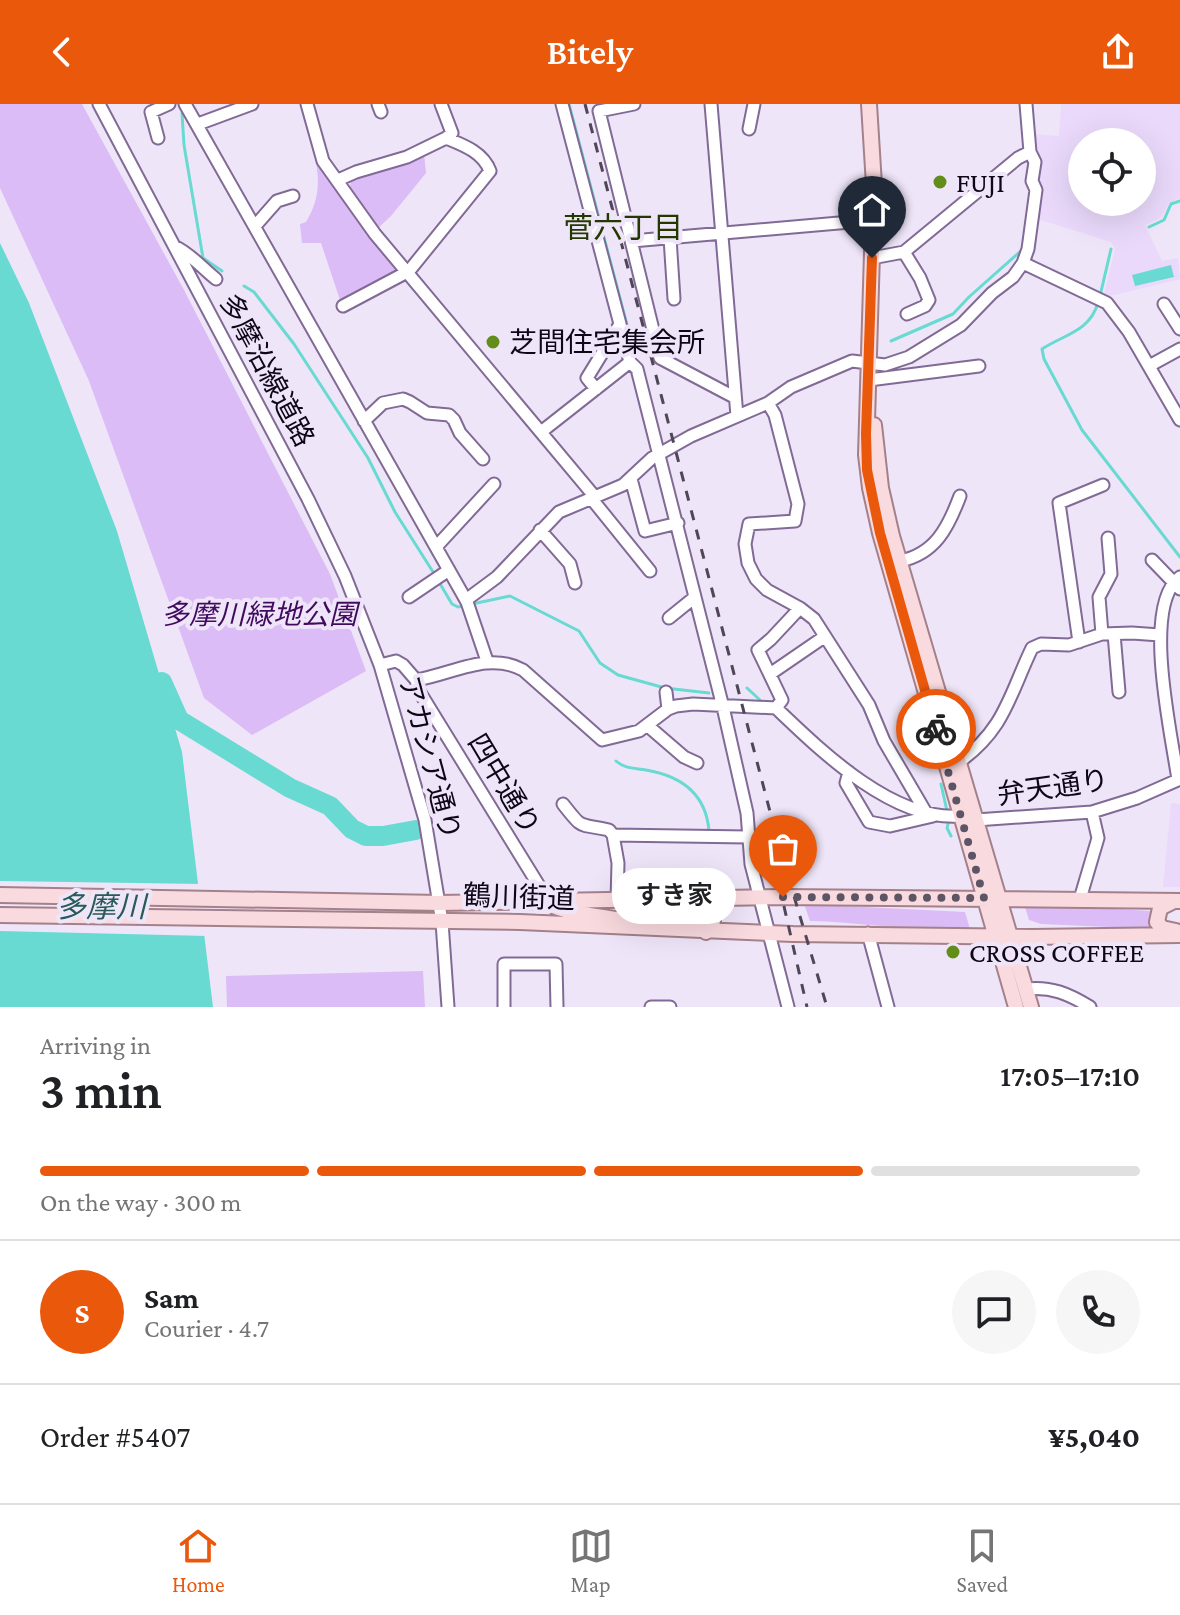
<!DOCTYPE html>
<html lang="en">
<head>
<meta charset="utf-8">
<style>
  :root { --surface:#fff; --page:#f6f6f6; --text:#202124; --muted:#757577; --line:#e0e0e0; --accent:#ea580c }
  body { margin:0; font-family:"Crimson Pro","Noto Sans JP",serif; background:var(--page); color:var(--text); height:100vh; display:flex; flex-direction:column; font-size:30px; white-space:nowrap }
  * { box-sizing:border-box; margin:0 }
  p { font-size:26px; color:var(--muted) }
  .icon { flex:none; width:44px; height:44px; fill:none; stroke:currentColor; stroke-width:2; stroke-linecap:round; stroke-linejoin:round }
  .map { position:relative; height:903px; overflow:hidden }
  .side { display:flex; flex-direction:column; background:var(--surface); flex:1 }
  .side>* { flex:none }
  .fabs { position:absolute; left:1068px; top:24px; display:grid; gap:16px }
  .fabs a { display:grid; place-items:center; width:88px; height:88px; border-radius:50%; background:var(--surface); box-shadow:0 8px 32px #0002; font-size:40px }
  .pin { position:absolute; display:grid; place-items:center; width:68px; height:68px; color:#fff; margin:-82px -34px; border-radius:50% 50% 50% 0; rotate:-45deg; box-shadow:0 0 8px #0007 }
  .pin .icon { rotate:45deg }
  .courier { position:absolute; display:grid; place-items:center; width:80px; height:80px; margin:-40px; border:6px solid #ea580c; border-radius:50%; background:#fff; color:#222; box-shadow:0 2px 10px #0007 }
  .bubble { position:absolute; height:56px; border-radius:28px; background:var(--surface); box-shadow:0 8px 32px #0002; font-size:26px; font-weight:600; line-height:56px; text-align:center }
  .head em { font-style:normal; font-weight:600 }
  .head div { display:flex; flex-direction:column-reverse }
  .head { display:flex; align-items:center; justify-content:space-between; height:136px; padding:0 40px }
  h1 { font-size:52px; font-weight:600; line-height:60px }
  .bar { display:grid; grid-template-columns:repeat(4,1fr); gap:12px 8px; align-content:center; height:96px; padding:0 40px }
  .bar i { height:10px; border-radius:6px; background:var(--line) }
  .bar .on { background:var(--accent) }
  .bar p { grid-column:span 4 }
  .line { display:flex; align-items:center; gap:20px; padding:0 40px; border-top:2px solid var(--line) }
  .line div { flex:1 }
  .round { display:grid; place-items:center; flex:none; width:84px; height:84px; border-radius:42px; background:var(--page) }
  header { display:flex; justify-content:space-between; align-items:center; height:104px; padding:0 40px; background:var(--accent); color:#fff; font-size:36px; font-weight:600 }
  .tab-bar { display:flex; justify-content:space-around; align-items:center; height:112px; border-top:2px solid var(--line); background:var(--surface); font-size:22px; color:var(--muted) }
  .tab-bar a { display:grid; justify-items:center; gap:4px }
  .tab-bar .on { color:var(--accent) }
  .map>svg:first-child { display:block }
  .built { fill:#ead9fb; fill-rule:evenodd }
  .green { fill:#dbbcf6 }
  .water { fill:#68dad1 }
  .pier { fill:#efe5f9 }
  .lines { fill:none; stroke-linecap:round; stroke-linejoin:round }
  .stream { stroke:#68dad1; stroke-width:3 }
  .river { stroke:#68dad1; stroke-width:20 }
  .minor-casing { stroke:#816a95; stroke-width:15 }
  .major-casing { stroke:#a4808b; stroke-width:18 }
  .minor { stroke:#fff; stroke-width:11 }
  .major { stroke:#f9dadf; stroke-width:14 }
  .rail { stroke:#4f4657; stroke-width:3; stroke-dasharray:10 10; stroke-linecap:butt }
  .done { stroke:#5d5566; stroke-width:8; stroke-dasharray:0 14.4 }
  .route { stroke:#ea580c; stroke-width:10 }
  .poi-dot { fill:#638d1b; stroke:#efe5f9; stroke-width:3 }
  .labels { text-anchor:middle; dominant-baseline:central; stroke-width:8; stroke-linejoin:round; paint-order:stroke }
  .poi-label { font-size:28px; fill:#0f0717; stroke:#efe5f9; text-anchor:start }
  .street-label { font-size:28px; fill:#0f0717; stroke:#efe5f9 }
  .park-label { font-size:28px; font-style:italic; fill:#400b5e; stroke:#efe5f9 }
  .neighbourhood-label { font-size:30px; fill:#243802; stroke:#efe5f9 }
  .water-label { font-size:30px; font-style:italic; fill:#285a56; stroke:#efe5f9 }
</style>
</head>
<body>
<header><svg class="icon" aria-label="back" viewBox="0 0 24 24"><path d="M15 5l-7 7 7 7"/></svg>Bitely<svg class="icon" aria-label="share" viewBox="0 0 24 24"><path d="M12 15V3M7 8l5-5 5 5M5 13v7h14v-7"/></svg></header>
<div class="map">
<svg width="1180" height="903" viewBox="0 0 1180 903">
  <rect width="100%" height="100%" fill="#efe5f9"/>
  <!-- built -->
  <path class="built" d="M 1061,0 L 1180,0 L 1180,94 L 1169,99 L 1161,114 L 1145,121 L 1162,157 L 1178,154 L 1180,175 L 1110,192 L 1104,190 L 1115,145 L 1111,138 L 1037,115 L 1040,59 L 1034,30 L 1059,32 ZM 1082,38 L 1142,38 L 1142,98 L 1082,98 Z
    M 1171,699 L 1180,700 L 1180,783 L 1163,783 Z"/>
  <!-- green -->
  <path class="green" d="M 0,0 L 82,0 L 184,186 L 330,470 L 366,567 L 252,631 L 204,594 L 89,277 L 0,84 Z
    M 424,50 L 426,69 L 391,112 L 377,125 L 350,83 L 351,76 Z
    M 321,57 L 396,161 L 396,168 L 384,176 L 340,196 L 321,139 L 302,139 L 300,120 L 306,118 C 318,98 320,81 316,58 Z
    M 804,800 L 965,808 L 970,825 C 917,829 863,818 810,817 Z
    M 1024,800 L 1151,807 L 1150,816 L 1154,825 L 1041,820 L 1029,816 Z
    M 585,804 L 702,810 L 708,820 L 688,821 Z
    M 423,867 L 425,903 L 227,903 L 226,872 Z"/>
  <!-- water -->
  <path class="water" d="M 0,139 L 29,199 L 117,427 L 182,648 L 213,903 L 0,903 Z
    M 1171,161 L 1174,173 L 1135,182 L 1132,171 Z"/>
  <!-- pier -->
  <path class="pier" d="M 0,777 L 202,780 L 208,832 L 0,827 Z"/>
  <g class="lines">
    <!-- stream -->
    <path class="stream" d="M 569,0 L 632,240
      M 182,9 L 184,41 L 203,154 L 222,167
      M 1149,123 L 1164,116 L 1171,100 L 1180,97
      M 244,182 L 254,188 L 294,240 L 368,354 L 395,408 L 435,471
      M 1100,192 L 1111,145
      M 1098,199 C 1089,228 1065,230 1042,245 L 1044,255 L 1082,326 L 1180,453
      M 891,237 L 953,210 L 969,193 L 1023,145
      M 439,478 L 452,500 L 458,503 L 510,492 L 579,527 L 600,559 L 618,571 L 665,584 L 709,589
      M 747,584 L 761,597
      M 616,657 C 625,665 634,664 646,666 C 681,672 706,689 709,727
      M 941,680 L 949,716 L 947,724 L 951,732"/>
    <!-- river -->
    <path class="river" d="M 162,578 L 179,616 L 290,684 L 330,702 L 352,725 L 366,732 L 383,732 L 416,726"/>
    <defs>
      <path id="minor" d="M 99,0 L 308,395 L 345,472 L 380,561 L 425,716 L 442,818 L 448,903
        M 185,0 L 467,498 L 487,557
        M 307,0 L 323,57 L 375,130 L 595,393
        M 378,0 L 381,8
        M 634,0 L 599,7 L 660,254 L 734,293
        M 711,0 L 737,312
        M 198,20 L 252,0
        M 749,25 L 754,0
        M 158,34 L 151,8 L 169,0
        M 338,76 L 356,68 L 407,53 L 446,34 L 452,29 L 441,0
        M 255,122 L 277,97 L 293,92
        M 670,134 L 674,195
        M 632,137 L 873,116
        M 174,142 C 191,150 201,163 216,175
        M 904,148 L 920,174 L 929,196 L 925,202 L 907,210
        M 872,154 L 904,148 L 1018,54 L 1030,48
        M 1023,159 L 1107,199 L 1129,228 L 1180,316
        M 1164,200 L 1180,225
        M 343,202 L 409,167 L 490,67 C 483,48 463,41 446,34
        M 630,258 L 637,265 L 723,603 L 747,709 L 751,760 L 788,903
        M 1149,262 L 1180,245
        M 869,276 L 979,262
        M 596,285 L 587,274 L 620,220
        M 768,299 L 775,311 L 798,400 L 795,417 L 749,420 L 745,440 L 748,459 L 756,475 L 767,486 L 800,504 L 814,515 L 869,601 L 884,637 L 925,707
        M 364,317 L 383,299 L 403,295 L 410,298 L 427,309 L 449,311 L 454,316 L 460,329 L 483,355
        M 541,328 L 630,258 L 562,0
        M 631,375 L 645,427 L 678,419
        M 591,394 L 650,467
        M 540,426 L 570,460 L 575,479
        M 436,443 L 494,380
        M 1152,456 L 1180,485
        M 900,457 C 935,450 948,424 960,392
        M 409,493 L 449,466
        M 466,496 L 497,473 L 559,408 L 623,381 L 652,354 L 691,332 L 768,299 L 791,283 L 852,257 L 885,261 L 909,253 L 961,221 L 992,189 L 1013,173 L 1023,159 L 1028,145 L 1036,86 L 1032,77 L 1035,58 L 1030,48 L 1026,0
        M 669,514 L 695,493
        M 1102,530 L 1099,493 L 1111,470 L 1108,434
        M 1114,530 L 1119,588
        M 1079,538 L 1059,399 L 1103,381
        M 380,561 L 396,557 L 403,561 L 416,576
        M 770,570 L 824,533
        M 416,576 C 453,570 488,547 523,566 L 602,636 L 639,627 L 668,605 L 676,602 L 693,600 L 776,604 C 822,648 893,717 960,712
        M 416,576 L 419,587 L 549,798
        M 666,588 L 668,605
        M 776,604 L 782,596 L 758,546 L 771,535 L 800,504
        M 648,622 L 684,653 L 697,659
        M 959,658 C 1005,625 1009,592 1032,544 L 1041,540 L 1069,541 L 1102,530 L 1132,529 L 1160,531
        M 849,668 L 846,679 L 869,718 L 890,722 L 933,712
        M 1178,676 C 1172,632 1141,501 1180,473
        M 563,700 C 584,727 578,719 609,726 L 613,731
        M 976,716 L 1092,708 L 1137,694 L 1180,675
        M 1080,795 L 1098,734 L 1092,708
        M 617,796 L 618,759 L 613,731 L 748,733
        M 868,829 L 888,903
        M 1026,885 C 1051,882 1069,890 1090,903
        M 504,903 L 504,860 L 556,860 L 557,903
        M 651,903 L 670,903"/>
      <path id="major" d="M 869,0 L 874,81 L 866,351 L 870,384 L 880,429 L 1016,903
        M 874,321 L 881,384 L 892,432 L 1031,903
        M 0,791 L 440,799 L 783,793 L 1180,797
        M 1172,798 L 1160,804 L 1157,818 L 1162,824 L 1176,827
        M 552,801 C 561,808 606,813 621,816
        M 648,802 L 710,810 L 713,817 L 706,828
        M 0,811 L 520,818 L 793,830 L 1031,833 L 1180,831"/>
    </defs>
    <!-- minor casing -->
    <use href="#minor" class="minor-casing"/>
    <!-- major casing -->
    <use href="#major" class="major-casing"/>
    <!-- minor -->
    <use href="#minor" class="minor"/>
    <!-- major -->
    <use href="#major" class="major"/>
    <!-- rail -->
    <path class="rail" d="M 585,0 L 779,742 L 827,903
      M 775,763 L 807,903"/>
  </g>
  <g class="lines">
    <!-- done -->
    <path class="done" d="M 783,793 L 984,794 L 936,625"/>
    <!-- route -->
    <path class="route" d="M 872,154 L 866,330 L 867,366 L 880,429 L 936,625"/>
  </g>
  <!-- markers -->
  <g class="poi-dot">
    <circle cx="940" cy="78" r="8"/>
    <circle cx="493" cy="238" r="8"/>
    <circle cx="953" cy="848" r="8"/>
  </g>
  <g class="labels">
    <!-- poi labels -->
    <g class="poi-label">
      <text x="956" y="78">FUJI</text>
      <text x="509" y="238">芝間住宅集会所</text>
      <text x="969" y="848">CROSS COFFEE</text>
    </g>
    <!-- street labels -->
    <g class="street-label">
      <text transform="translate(267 266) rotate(62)">多摩沿線道路</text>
      <text transform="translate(430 654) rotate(75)">アカシア通り</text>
      <text transform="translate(504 680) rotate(59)">四中通り</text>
      <text transform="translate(1053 683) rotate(-8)">弁天通り</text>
      <text transform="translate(519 793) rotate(2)">鶴川街道</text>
    </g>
    <!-- park labels -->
    <g class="park-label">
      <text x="259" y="510">多摩川緑地公園</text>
    </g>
    <!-- neighbourhood labels -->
    <g class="neighbourhood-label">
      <text x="623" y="123">菅六丁目</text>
    </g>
    <!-- water labels -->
    <g class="water-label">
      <text x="101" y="802">多摩川</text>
    </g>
  </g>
</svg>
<div class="fabs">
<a><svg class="icon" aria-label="locate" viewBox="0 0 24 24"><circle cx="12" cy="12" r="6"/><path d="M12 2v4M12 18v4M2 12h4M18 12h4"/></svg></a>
</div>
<div class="pin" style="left:783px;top:793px;background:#ea580c"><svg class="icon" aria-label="bag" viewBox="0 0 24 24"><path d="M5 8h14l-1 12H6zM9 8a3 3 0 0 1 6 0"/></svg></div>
<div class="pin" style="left:872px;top:154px;background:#1f2937"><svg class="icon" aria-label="home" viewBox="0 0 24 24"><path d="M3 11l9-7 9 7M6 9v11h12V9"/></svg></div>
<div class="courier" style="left:936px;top:625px"><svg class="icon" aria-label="bike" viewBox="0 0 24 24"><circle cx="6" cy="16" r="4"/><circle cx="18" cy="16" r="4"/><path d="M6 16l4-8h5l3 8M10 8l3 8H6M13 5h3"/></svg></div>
<div class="bubble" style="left:612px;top:764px;width:124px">すき家</div>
</div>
<section class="side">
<div class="head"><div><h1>3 min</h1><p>Arriving in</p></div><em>17:05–17:10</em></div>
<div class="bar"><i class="on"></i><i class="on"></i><i class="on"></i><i></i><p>On the way · 300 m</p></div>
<div class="line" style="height:144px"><b class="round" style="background:var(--accent);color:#fff">S</b><div><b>Sam</b><p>Courier · 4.7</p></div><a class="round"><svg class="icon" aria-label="chat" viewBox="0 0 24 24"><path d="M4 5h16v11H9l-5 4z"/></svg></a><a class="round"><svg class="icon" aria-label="phone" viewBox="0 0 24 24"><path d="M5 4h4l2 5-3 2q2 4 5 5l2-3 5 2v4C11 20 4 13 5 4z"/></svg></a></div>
<div class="line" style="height:104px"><div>Order #5407</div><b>¥5,040</b></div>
</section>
<nav class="tab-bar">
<a class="on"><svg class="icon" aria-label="home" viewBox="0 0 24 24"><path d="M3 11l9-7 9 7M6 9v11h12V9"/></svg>Home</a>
<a><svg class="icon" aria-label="map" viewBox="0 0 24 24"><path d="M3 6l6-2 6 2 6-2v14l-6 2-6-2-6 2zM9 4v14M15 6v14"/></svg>Map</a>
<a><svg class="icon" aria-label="saved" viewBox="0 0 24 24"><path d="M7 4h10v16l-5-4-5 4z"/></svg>Saved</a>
</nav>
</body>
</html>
